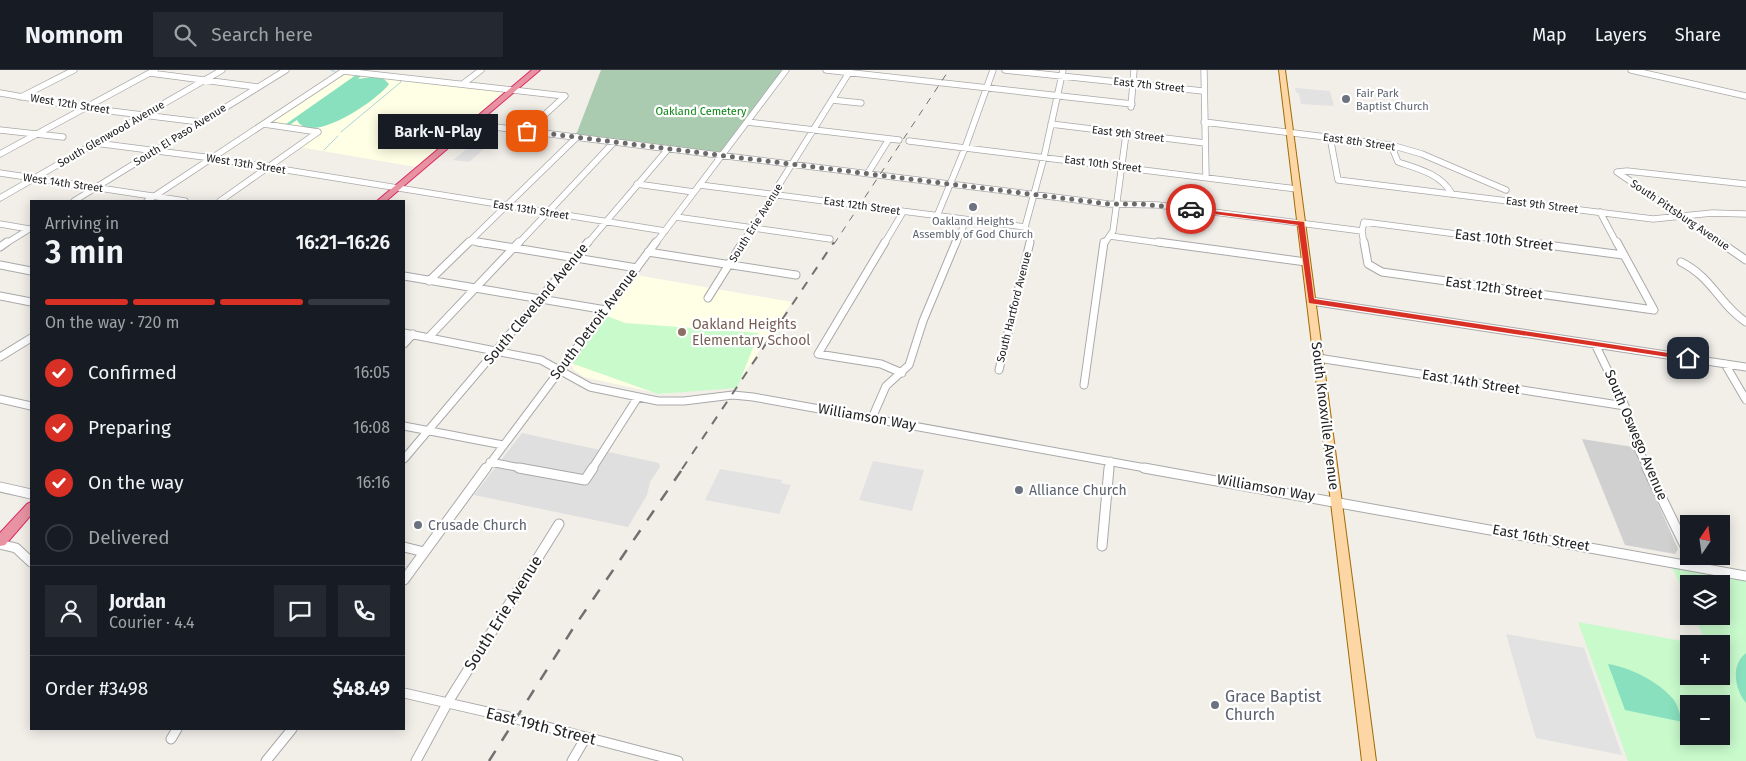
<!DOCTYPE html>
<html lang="en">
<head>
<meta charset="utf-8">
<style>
  :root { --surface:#171b24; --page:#242831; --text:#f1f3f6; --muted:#9ea1a6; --line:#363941; --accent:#d93025 }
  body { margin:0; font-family:"Fira Sans",sans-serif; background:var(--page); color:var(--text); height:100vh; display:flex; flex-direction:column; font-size:19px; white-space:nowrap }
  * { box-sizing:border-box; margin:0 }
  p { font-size:16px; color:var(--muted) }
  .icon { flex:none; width:28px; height:28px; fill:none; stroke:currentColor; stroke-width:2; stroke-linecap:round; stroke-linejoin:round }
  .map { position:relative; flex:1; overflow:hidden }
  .drawer { position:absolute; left:30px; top:130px; width:375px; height:530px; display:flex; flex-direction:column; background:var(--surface); border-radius:0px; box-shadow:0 2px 12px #0003 }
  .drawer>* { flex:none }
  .needle { width:32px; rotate:13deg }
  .tools { position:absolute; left:1680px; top:445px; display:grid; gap:10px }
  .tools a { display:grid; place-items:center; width:50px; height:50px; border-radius:0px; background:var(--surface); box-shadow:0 2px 12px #0003; font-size:25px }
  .pin { position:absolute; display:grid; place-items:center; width:42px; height:42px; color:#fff; margin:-21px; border-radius:10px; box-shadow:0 2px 8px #0006 }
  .courier { position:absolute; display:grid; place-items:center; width:50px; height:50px; margin:-25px; border:4px solid #d93025; border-radius:50%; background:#fff; color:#222; box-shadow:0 1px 6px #0007 }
  .bubble { position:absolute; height:35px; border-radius:0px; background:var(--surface); box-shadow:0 2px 12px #0003; font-size:16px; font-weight:600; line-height:35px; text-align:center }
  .headline em { font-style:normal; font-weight:600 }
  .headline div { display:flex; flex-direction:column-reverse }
  .headline { display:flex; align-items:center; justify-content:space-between; height:85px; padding:0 15px }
  h1 { font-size:32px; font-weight:600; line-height:38px }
  .bar { display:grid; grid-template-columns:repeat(4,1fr); gap:8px 5px; align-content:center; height:60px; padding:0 15px }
  .bar i { height:6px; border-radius:4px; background:var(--line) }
  .bar .active { background:var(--accent) }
  .bar p { grid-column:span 4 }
  .line { display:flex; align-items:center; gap:12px; padding:0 15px; border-top:1px solid var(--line) }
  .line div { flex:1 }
  .round { display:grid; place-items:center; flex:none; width:52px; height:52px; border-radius:0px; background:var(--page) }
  ol { padding:0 15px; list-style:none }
  li { display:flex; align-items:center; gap:15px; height:55px }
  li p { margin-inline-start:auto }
  li .icon { padding:5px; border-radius:50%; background:var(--accent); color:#fff; stroke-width:4 }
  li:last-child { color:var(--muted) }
  li i { width:28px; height:28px; border:2px solid var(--line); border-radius:50% }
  header { display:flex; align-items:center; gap:30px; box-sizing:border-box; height:70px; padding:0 25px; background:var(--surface); border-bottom:1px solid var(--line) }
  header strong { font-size:24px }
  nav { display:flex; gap:28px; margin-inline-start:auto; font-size:18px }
  .search { width:350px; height:45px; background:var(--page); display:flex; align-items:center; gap:12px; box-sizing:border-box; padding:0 18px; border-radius:0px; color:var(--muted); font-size:19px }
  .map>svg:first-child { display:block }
  .residential { fill:#e0dfdf }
  .education { fill:#ffffe5 }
  .religious { fill:#d0d0d0 }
  .cemetery { fill:#aacbaf }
  .park { fill:#c8facc; fill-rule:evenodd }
  .pitch { fill:#88e0be }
  .parking { fill:#e2e2e2 }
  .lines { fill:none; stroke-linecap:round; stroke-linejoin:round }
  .stream { stroke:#aad3df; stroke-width:1 }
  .minor-far2-casing { stroke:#a9a9a9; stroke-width:7 }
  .minor-far1-casing { stroke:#a9a9a9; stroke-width:9 }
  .minor-casing { stroke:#a9a9a9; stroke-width:11 }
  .major-casing { stroke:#a06b00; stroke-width:2 }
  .highway-casing { stroke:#dc2a67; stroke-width:2 }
  .minor-far2 { stroke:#fff; stroke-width:5.5 }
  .minor-far1 { stroke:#fff; stroke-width:7 }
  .minor { stroke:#fff; stroke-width:9 }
  .major { fill:#fcd6a4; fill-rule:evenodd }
  .highway { fill:#e892a2; fill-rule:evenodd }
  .rail-far2 { stroke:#707070; stroke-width:1; stroke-dasharray:7 7; stroke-linecap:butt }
  .rail-far1 { stroke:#707070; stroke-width:2; stroke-dasharray:9 9; stroke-linecap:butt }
  .rail { stroke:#707070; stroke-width:2.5; stroke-dasharray:12 12; stroke-linecap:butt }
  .route { fill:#d93025 }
  .done { stroke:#6b6a68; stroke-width:5; stroke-dasharray:0 9 }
  .worship-dot { fill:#6b7280; stroke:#fff; stroke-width:2 }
  .education-dot { fill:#8d6e63; stroke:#fff; stroke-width:2 }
  .labels { text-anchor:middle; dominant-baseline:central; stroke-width:4.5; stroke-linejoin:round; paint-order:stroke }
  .far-street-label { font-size:11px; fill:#222; stroke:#fff }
  .far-worship-label { font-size:11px; fill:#5b616d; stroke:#fff; text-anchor:start }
  .far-park-label { font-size:11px; fill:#0c8416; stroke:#fff }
  .street-label { font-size:14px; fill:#222; stroke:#fff }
  .education-label { font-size:14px; fill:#785e54; stroke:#fff; text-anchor:start }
  .worship-label { font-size:14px; fill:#5b616d; stroke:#fff; text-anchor:start }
  .near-street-label { font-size:16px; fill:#222; stroke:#fff }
  .near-worship-label { font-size:16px; fill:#5b616d; stroke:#fff; text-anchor:start }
</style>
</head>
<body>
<header>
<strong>Nomnom</strong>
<div class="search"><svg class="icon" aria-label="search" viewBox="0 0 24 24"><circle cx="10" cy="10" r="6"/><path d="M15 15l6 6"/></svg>Search here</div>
<nav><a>Map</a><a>Layers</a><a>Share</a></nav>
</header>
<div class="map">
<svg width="1746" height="691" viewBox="0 0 1746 691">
  <rect width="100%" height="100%" fill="#f2efe9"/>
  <!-- residential -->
  <path class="residential" d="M 522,363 L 659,393 L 660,397 L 650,412 L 647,425 L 628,457 L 474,425 Z"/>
  <!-- education -->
  <path class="education" d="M 343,3 L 509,20 L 416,97 L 299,77 L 320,62 L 267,53 Z
    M 636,205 L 792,232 L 735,317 L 661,324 L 584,307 L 574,300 L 570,293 Z"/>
  <!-- religious -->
  <path class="religious" d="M 1582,369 L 1633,377 L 1678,479 L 1675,484 L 1625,475 Z"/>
  <!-- cemetery -->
  <path class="cemetery" d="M 601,0 L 783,0 L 721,84 L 576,65 Z"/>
  <!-- park -->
  <path class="park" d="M 607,246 L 625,253 L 759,263 L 737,318 L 658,324 L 571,293 Z
    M 1672,497 L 1746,511 L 1746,691 L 1628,691 L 1578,552 L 1698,574 L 1689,574 L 1689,606 L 1721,606 L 1721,574 L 1707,574 L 1694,546 L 1721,546 L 1721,514 L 1689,514 L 1689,534 ZM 1689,634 L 1721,634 L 1721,666 L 1689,666 Z"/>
  <!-- pitch -->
  <path class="pitch" d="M 356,5 L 361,6 L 358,9 L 372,7 L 384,9 L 389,14 C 379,29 310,77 297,50 L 291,54 L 286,54 Z
    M 1746,583 L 1746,633 C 1735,620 1730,595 1746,583 Z
    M 1608,594 C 1632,598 1659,612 1674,630 C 1678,636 1680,645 1683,652 L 1625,640 Z"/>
  <!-- parking -->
  <path class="parking" d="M 1295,18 L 1330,21 L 1334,36 L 1301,34 L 1299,24 L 1296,22 Z
    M 470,76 L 485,78 L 469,92 L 453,90 Z
    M 873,391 L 924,400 L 912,441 L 859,430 Z
    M 720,399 L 782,410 L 781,413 L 791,415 L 779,444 L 705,430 Z
    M 1506,564 L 1584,578 L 1622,685 L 1536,668 Z"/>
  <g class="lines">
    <!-- stream -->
    <path class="stream" d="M 331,0 L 337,3
      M 341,62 L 401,12 L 400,10
      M 324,80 L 338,66"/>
    <defs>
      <path id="minor-far2" d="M 826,0 L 1132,34
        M 1005,0 L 1203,21
        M 1204,0 L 1206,107
        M 1631,0 L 1746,26
        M 343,1 L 565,26
        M 150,3 L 257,17
        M 464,13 L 481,0
        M 0,23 L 86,38 L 200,52
        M 21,27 L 74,0
        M 832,30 L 861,33
        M 1131,37 L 1134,0
        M 747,52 L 899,70
        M 1204,52 L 1391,75 L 1422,84 L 1506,120
        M 264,54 L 318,62
        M 471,54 L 1109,134 L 1158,135 L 1362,161
        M 1051,54 L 1205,73
        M 0,60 L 63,67
        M 527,61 L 565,26
        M 1330,67 L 1338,110 L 1653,149 L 1712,143 L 1746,144
        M 909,71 L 1297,119
        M 95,73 L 212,88 L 665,161
        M 1391,75 L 1398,92 C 1419,99 1441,104 1452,124
        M 0,84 L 155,0
        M 0,103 L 185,131
        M 868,103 L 889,69
        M 637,114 L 694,122
        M 700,115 L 1025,157
        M 0,128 L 222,0
        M 74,131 L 286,0
        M 147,131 L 345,0
        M 220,131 L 318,62
        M 1600,142 L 1617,174
        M 937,146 L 965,78 L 993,0
        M 676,147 L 830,169
        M 0,154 L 29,159
        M 1110,166 L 1168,174
        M 469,171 L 486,174
        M 5,174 L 31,158
        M 467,174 L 577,67
        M 518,174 L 614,72
        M 587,174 L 668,79
        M 655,174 L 786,0
        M 742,174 L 850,1
        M 884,174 L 903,142
        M 956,174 L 966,150
        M 1030,174 L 1029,164 L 1025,157 L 1044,87 L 1063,0
        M 1104,174 L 1113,161 L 1126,64
        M 1364,174 L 1362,161 L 1364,152 L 1534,174
        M 1722,174 L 1617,102 L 1627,101 L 1746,114"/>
      <path id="minor-far1" d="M 478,172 L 637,198
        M 885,172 L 818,284 L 881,294 L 902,303
        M 1158,172 L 1306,192
        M 1364,172 L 1368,194 L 1382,202 L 1654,240
        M 1524,172 L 1623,185
        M 1617,172 L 1654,240
        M 1720,172 L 1746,190
        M 0,177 L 7,172
        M 648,182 L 796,205
        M 1681,192 C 1713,208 1719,234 1746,252
        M 0,195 L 31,201
        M 404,206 L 606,240
        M 429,211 L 469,172
        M 0,226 L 31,232
        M 708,228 L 743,172
        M 1311,231 L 1746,297
        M 404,263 L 541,290 L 590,317 L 658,331 L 684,331 L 733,325 L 753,327 L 1151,399
        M 429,267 L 519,172
        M 404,274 L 413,264
        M 1595,274 L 1625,336 L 1638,378 L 1648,399
        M 0,287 L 31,268
        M 1318,288 L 1625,336
        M 1725,294 L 1746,330
        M 999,300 L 1030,172
        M 1084,315 L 1104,172
        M 0,329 L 31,336
        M 872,348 L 886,316 L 909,295 L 923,251 L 956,172
        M 404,356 L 503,375
        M 404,389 L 588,172
        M 490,392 L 526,399
        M 486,399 L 656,172
        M 592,399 L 638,327
        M 1109,399 L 1110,391"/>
      <path id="minor" d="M 519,398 L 585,410 L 593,398
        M 1144,398 L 1746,506
        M 1647,398 L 1689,484
        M 0,417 L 31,424
        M 0,474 L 16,478 L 31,492
        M 1102,476 L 1109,398
        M 404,477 L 424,482
        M 404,510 L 486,398
        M 404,623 L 509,647 L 678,691
        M 171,669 L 177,659
        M 266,691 L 292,659
        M 416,691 L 448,632 L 559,454
        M 572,691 L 586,667"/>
      <path id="major" d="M 1279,0 L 1285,0 L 1376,691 L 1362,691 Z"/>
      <path id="highway" d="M 532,0 L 540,0 L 386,131 L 377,131 Z
        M 31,432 L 31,445 L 5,475 L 0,476 L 0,463 L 27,434 Z"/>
    </defs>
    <!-- minor-far2 casing -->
    <use href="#minor-far2" class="minor-far2-casing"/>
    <!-- minor-far1 casing -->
    <use href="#minor-far1" class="minor-far1-casing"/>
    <!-- minor casing -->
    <use href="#minor" class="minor-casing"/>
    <!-- major casing -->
    <use href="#major" class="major-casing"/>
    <!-- highway casing -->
    <use href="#highway" class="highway-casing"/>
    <!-- minor-far2 -->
    <use href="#minor-far2" class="minor-far2"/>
    <!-- minor-far1 -->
    <use href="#minor-far1" class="minor-far1"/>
    <!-- minor -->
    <use href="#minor" class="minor"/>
    <!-- major -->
    <use href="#major" class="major"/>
    <!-- highway -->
    <use href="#highway" class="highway"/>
    <!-- rail-far2 -->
    <path class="rail-far2" d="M 834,174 L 949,0"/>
    <!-- rail-far1 -->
    <path class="rail-far1" d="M 682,399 L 834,172"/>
    <!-- rail -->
    <path class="rail" d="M 489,691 L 572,560 L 683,398"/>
  </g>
  <!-- route -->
  <path class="route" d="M 1188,138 L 1304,152 L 1314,229 L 1688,286 L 1692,288 L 1688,290 L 1309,233 L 1298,155 L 1191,141 Z"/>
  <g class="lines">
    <!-- done -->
    <path class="done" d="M 527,61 L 1109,134 L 1140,134 L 1191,139"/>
  </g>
  <!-- markers -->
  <g class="worship-dot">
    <circle cx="1346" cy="29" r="5"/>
    <circle cx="973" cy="137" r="5"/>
    <circle cx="1019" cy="420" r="5"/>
    <circle cx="418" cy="455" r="5"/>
    <circle cx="1215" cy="635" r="5"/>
  </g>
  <circle class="education-dot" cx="682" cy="262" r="5"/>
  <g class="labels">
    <!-- far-street labels -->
    <g class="far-street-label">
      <text transform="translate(1149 15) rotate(6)">East 7th Street</text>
      <text transform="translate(70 34) rotate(9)">West 12th Street</text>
      <text transform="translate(111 64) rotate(-30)">South Glenwood Avenue</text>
      <text transform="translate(1128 64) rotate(7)">East 9th Street</text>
      <text transform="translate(180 65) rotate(-32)">South El Paso Avenue</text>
      <text transform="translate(1359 72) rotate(8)">East 8th Street</text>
      <text transform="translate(246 94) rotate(9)">West 13th Street</text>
      <text transform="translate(1103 94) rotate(7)">East 10th Street</text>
      <text transform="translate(63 113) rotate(8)">West 14th Street</text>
      <text transform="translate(1542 135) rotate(7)">East 9th Street</text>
      <text transform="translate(862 136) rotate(8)">East 12th Street</text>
      <text transform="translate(531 140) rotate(9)">East 13th Street</text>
      <text transform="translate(1680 145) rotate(34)">South Pittsburg Avenue</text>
      <text transform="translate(756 153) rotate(-58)">South Erie Avenue</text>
      <text transform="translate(1014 237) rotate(-76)">South Hartford Avenue</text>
    </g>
    <!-- far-worship labels -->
    <g class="far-worship-label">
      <text x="1356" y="23">Fair Park<tspan x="1356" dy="13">Baptist Church</tspan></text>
      <text x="973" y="151" text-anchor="middle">Oakland Heights<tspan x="973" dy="13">Assembly of God Church</tspan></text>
    </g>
    <!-- far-park labels -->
    <g class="far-park-label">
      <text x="701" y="41">Oakland Cemetery</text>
    </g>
    <!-- street labels -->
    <g class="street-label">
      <text transform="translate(1504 170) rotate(7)">East 10th Street</text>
      <text transform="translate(1494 218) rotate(8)">East 12th Street</text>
      <text transform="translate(536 234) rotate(-50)">South Cleveland Avenue</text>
      <text transform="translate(594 254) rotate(-53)">South Detroit Avenue</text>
      <text transform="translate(1471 312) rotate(9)">East 14th Street</text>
      <text transform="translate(1325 346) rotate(83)">South Knoxville Avenue</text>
      <text transform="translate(867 347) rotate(10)">Williamson Way</text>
      <text transform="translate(1636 365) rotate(67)">South Oswego Avenue</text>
      <text transform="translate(1266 418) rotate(10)">Williamson Way</text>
      <text transform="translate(1541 468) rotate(10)">East 16th Street</text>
    </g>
    <!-- education labels -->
    <g class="education-label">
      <text x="692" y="254">Oakland Heights<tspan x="692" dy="16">Elementary School</tspan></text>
    </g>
    <!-- worship labels -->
    <g class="worship-label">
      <text x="1029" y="420">Alliance Church</text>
      <text x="428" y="455">Crusade Church</text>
    </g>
    <!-- near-street labels -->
    <g class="near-street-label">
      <text transform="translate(503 543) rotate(-58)">South Erie Avenue</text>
      <text transform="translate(541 656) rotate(14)">East 19th Street</text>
    </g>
    <!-- near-worship labels -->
    <g class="near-worship-label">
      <text x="1225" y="626">Grace Baptist<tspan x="1225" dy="18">Church</tspan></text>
    </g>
  </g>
</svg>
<div class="tools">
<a><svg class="needle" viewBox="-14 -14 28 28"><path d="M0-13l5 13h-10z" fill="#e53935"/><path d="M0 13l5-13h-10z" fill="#9ea1a6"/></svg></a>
<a><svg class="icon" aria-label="layers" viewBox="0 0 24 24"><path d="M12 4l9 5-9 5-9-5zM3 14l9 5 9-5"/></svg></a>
<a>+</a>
<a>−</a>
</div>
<div class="pin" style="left:527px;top:61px;background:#ea580c"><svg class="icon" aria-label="bag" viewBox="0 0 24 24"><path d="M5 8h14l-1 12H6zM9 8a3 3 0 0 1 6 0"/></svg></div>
<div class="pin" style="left:1688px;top:288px;background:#1f2937"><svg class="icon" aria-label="home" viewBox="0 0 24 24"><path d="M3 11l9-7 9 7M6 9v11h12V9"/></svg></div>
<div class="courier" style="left:1191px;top:139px"><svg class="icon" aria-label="car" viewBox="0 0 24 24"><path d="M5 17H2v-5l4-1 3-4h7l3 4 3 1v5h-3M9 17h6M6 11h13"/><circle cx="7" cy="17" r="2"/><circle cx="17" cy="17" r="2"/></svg></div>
<div class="bubble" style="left:378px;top:44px;width:120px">Bark-N-Play</div>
<section class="drawer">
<div class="headline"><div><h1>3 min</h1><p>Arriving in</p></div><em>16:21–16:26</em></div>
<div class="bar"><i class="active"></i><i class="active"></i><i class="active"></i><i></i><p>On the way · 720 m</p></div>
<ol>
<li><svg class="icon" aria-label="check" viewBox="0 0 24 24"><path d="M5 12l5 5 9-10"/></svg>Confirmed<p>16:05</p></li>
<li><svg class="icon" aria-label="check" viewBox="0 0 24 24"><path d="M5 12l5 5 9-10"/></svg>Preparing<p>16:08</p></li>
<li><svg class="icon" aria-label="check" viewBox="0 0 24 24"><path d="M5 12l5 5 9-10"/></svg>On the way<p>16:16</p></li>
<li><i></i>Delivered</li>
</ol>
<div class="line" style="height:90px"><a class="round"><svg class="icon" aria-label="person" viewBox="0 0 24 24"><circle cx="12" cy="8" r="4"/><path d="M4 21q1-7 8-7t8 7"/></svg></a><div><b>Jordan</b><p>Courier · 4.4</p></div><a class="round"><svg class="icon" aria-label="chat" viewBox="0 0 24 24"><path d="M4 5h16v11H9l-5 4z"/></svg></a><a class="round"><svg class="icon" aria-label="phone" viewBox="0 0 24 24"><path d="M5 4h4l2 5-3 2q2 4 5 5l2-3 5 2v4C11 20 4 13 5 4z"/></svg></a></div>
<div class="line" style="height:65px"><div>Order #3498</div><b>$48.49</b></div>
</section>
</div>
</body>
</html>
